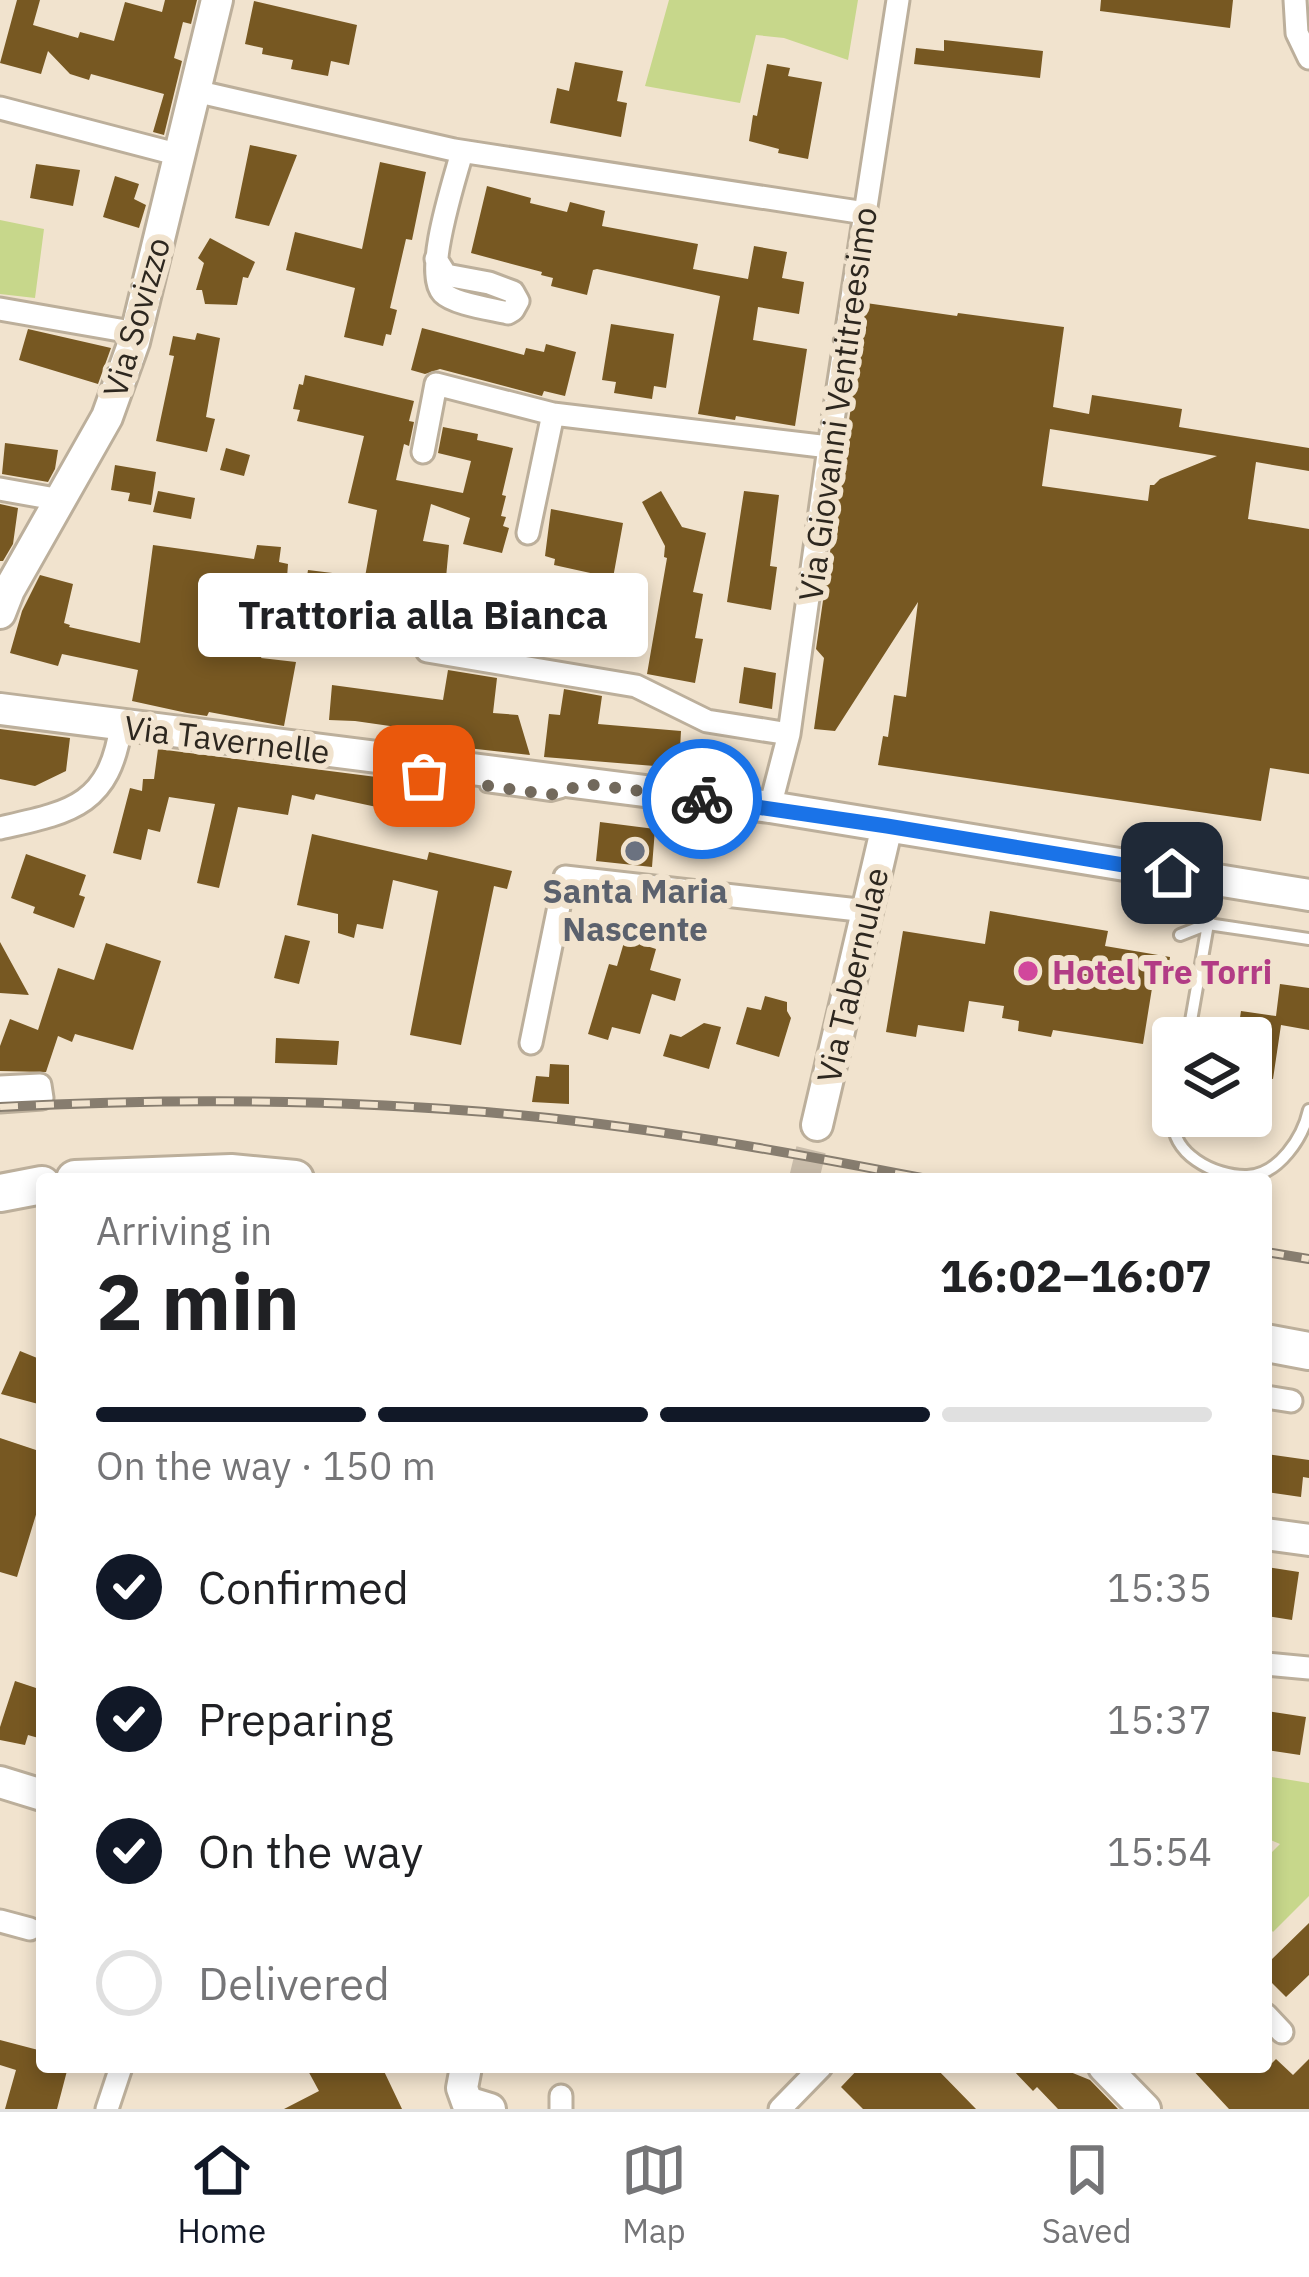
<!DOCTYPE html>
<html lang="en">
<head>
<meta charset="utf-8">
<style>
  :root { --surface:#fff; --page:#f6f6f6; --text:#202124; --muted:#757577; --line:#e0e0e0; --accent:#111827 }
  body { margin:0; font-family:"IBM Plex Sans",sans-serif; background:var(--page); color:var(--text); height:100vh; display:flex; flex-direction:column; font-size:45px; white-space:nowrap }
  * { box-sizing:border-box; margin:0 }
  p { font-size:39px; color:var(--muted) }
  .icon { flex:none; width:66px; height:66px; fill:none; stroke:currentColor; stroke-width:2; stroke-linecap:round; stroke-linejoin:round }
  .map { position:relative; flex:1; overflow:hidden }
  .drawer { position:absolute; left:36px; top:1173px; width:1236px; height:900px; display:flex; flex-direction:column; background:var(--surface); border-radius:12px; box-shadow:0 6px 18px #0003 }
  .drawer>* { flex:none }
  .fabs { position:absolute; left:1152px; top:1017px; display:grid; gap:24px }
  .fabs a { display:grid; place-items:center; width:120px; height:120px; border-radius:12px; background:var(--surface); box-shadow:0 6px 18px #0003; font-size:60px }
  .pin { position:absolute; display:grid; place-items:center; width:102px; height:102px; color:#fff; margin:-51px; border-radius:24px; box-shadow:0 6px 18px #0006 }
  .courier { position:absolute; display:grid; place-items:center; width:120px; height:120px; margin:-60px; border:9px solid #1a73e8; border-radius:50%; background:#fff; color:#222; box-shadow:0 3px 15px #0007 }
  .bubble { position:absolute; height:84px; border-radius:12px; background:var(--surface); box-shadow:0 6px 18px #0003; font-size:39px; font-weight:800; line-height:84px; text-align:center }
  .overview em { font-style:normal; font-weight:800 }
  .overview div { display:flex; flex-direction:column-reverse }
  .overview { display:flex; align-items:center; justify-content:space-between; height:204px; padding:0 60px }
  h1 { font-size:78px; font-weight:800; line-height:90px }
  .bar { display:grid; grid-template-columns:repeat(4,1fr); gap:18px 12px; align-content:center; height:144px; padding:0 60px }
  .bar i { height:15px; border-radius:9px; background:var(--line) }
  .bar .selected { background:var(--accent) }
  .bar p { grid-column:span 4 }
  ol { padding:0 60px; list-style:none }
  li { display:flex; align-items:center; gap:36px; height:132px }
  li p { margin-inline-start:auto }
  li .icon { padding:12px; border-radius:50%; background:var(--accent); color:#fff; stroke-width:4 }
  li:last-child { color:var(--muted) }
  li i { width:66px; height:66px; border:6px solid var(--line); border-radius:50% }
  .tabs { display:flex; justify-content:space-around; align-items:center; height:168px; border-top:3px solid var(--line); background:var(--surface); font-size:33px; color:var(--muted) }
  .tabs a { display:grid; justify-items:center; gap:6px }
  .tabs .selected { color:var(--accent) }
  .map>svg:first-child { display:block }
  .green { fill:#c7d78b }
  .building { fill:#775822; fill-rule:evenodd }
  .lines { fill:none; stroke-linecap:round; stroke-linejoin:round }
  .secondary-tunnel { stroke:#cabdab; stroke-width:30; stroke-dasharray:30 15; stroke-linecap:butt }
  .lane-casing { stroke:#bcaf9b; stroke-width:16 }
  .street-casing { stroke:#bcaf9b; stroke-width:27 }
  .secondary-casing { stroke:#bcaf9b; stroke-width:36 }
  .primary-casing { stroke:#bcaf9b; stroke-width:42 }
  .lane { stroke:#fff; stroke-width:10 }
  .street { stroke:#fff; stroke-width:21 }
  .secondary { stroke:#fff; stroke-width:30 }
  .primary { stroke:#fff; stroke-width:36 }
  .rail-casing { stroke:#877d6f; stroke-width:10 }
  .rail { stroke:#f1e3ce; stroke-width:6; stroke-dasharray:18; stroke-linecap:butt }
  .done { stroke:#72695c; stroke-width:12; stroke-dasharray:0 21.6 }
  .route { stroke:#1a73e8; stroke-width:15 }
  .worship-dot { fill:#6b7280; stroke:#f1e3ce; stroke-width:4.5 }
  .hotel-dot { fill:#d1479c; stroke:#f1e3ce; stroke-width:4.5 }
  .labels { text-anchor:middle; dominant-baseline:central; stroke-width:12; stroke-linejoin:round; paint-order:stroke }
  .street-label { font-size:33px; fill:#2d271f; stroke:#f1e3ce }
  .worship-label { font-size:33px; font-weight:bold; fill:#5b616d; stroke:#f1e3ce }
  .hotel-label { font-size:33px; font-weight:bold; fill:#b23c85; stroke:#f1e3ce; text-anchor:start }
</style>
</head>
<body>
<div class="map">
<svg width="1309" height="2109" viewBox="0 0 1309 2109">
  <rect width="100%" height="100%" fill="#f1e3ce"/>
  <!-- green -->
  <path class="green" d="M 669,0 L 858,0 L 848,60 L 784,38 L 756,35 L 740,103 L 645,86 Z
    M 0,220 L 44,229 L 35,298 L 0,294 Z
    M 1266,1776 L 1309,1783 L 1309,1896 L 1273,1932 L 1266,1924 L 1266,1858 L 1280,1844 L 1266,1838 Z"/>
  <!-- building -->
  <path class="building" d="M 17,0 L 40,0 L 33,25 L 78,38 L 80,32 L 114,41 L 125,2 L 162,12 L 165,0 L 197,0 L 191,24 L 183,22 L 174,58 L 182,61 L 164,135 L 153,132 L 164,94 L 91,74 L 89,80 L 70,74 L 48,51 L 41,74 L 0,63 Z
    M 1101,0 L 1233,0 L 1230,28 L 1100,11 Z
    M 254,1 L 357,25 L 349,65 L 331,61 L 328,76 L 291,69 L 293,60 L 262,54 L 263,48 L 245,44 Z
    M 944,40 L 1043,51 L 1040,78 L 914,64 L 916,48 L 944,51 Z
    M 575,62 L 623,71 L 617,101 L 627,103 L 621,137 L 550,123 L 557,88 L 569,91 Z
    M 767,64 L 790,68 L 788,76 L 822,82 L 808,159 L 778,153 L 779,149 L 749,141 L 753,115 L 757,116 Z
    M 250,145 L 297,155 L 269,226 L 235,218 Z
    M 380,162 L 426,172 L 412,240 L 406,239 L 390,308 L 397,310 L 391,335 L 386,334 L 383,346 L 344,337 L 355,288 L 286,270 L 295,232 L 362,249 Z
    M 36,164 L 80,170 L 73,206 L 30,198 Z
    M 115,176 L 139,184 L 134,199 L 146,205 L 139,228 L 103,217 Z
    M 487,186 L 531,198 L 530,203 L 567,212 L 570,202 L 605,211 L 602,226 L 698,244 L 693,269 L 748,279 L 754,246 L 787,252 L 782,278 L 804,282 L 799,314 L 758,307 L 753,340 L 807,349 L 795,426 L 736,416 L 735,420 L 698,414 L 720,296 L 597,269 L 593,270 L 587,295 L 551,286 L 553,278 L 541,275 L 542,272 L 471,253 Z
    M 210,238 L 255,262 L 248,278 L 243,277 L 237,305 L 205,304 L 202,290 L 196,290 L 204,263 L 198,258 Z
    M 866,303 L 957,316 L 958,313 L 1064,327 L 1053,407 L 1089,414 L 1092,395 L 1182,409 L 1179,427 L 1309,448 L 1309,471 L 1256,462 L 1248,519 L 1309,529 L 1309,774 L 1270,768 L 1261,821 L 878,765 L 883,736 L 888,737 L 894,695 L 906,697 L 918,602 L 835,731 L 814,729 L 824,658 L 816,649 ZM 1050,429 L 1217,456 L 1160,479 L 1154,485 L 1150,485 L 1148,501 L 1042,486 Z
    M 611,324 L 674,334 L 666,388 L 654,386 L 652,399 L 614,393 L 616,382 L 602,380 Z
    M 422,328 L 524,355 L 526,348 L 544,352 L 546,344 L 576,352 L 565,396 L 544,391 L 542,396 L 440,369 L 425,374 L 411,370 Z
    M 28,329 L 111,348 L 98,384 L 19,360 Z
    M 197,333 L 220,338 L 206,417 L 215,419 L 207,452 L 156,441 L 174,356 L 169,355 L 173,336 L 195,340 Z
    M 305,375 L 414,401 L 409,421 L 414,422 L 409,446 L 404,444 L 396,480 L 463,493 L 471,461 L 438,453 L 443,427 L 478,434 L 477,440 L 513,448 L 502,495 L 506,496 L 501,516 L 506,517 L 503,526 L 509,528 L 502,553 L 463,544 L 470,518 L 431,504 L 423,541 L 449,545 L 446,578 L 622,601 L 614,653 L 542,641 L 543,631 L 451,619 L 449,639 L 300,619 L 308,570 L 365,577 L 377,510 L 348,503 L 364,436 L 297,421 L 300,410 L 293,409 L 299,384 L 303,385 Z
    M 5,443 L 58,450 L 55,469 L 48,482 L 2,474 Z
    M 226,448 L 250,455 L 244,476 L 220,470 Z
    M 115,465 L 156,472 L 151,505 L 128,501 L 130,493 L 111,490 Z
    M 158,491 L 195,498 L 191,519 L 153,512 Z
    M 661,491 L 682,527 L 706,533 L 693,592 L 703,594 L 695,638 L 703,639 L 695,683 L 647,674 L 667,558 L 664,557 L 665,546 L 642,502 Z
    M 744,491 L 779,495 L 770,566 L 777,567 L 771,610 L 727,602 Z
    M 0,504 L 18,508 L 13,544 L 3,561 L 0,561 Z
    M 551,509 L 623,523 L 613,578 L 554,565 L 555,559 L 545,556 Z
    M 153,545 L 254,559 L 257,545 L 281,547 L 279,562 L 288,564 L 287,578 L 233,573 L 229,603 L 277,623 L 261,658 L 296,662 L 284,726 L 209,712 L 207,716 L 187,713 L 132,701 L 138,670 L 62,654 L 58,666 L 10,653 L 22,611 L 40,575 L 73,584 L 64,623 L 70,625 L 69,627 L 140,643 Z
    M 744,667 L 776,673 L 772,709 L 739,703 Z
    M 448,670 L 497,678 L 493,713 L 518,715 L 530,755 L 431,744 L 432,732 L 355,721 L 329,720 L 332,685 L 443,700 Z
    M 564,689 L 602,696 L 598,724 L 681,731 L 679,768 L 544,757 L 549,714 L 560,715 Z
    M 0,729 L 70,738 L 66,771 L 35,786 L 0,779 Z
    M 158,749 L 392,779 L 386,809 L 316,794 L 314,800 L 292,795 L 288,815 L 238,807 L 219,888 L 197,883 L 215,804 L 169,797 L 160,832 L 148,829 L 141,860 L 113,853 L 130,788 L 142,791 L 143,779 L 154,779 Z
    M 600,822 L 655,829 L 652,867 L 596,861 Z
    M 312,834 L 427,860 L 429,852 L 512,871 L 507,889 L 494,886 L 461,1045 L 410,1035 L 438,891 L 393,880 L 383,929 L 357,924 L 354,938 L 338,933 L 338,914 L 297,905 Z
    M 26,854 L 86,875 L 79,895 L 85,897 L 74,928 L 33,913 L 35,907 L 11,898 Z
    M 990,911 L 1108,931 L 1105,946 L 1170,957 L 1166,984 L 1153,982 L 1143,1044 L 1053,1030 L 1051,1037 L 1018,1031 L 1019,1021 L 1002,1018 L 1004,1006 L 969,1001 L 964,1032 L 918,1025 L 916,1037 L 886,1032 L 903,931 L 985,944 Z
    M 285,935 L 310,941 L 299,984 L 274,978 Z
    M 625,939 L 656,949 L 650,970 L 681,979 L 675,1001 L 652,994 L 640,1034 L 612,1027 L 608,1040 L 588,1034 L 609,964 L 617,966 Z
    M 0,942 L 29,995 L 0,993 Z
    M 106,943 L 161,961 L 133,1050 L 75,1034 L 72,1042 L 58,1036 L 46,1072 L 0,1071 L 0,1046 L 10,1019 L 38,1030 L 58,968 L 94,980 Z
    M 1280,984 L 1309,988 L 1309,1030 L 1281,1025 L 1273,1079 L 1251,1075 L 1251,1038 L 1237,1038 L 1241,1011 L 1276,1016 Z
    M 765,996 L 787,1002 L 787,1011 L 791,1018 L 779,1057 L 736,1044 L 747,1007 L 761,1010 Z
    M 704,1023 L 721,1027 L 709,1069 L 663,1056 L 670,1034 L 681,1037 Z
    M 276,1038 L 339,1041 L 337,1065 L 275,1063 Z
    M 550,1064 L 569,1065 L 569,1104 L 532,1102 L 536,1076 L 549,1077 Z
    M 20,1351 L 42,1360 L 42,1405 L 1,1394 Z
    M 0,1438 L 42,1452 L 42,1495 L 17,1577 L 0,1572 Z
    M 1266,1454 L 1309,1460 L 1309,1478 L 1303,1477 L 1301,1497 L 1266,1492 Z
    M 1266,1567 L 1299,1572 L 1292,1620 L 1266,1616 Z
    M 15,1681 L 42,1690 L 42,1739 L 28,1735 L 25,1745 L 0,1740 L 0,1727 Z
    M 1266,1711 L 1306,1717 L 1300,1755 L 1266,1750 Z
    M 1309,1923 L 1309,1975 L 1286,1997 L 1266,1977 L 1266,1965 Z
    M 0,2040 L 42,2051 L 42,2067 L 68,2067 L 57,2109 L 5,2109 L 16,2070 L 0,2065 Z
    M 1276,2059 L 1293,2075 L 1309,2059 L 1309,2109 L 1229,2109 L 1190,2067 L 1268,2067 Z
    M 306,2067 L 382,2067 L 402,2109 L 284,2109 L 319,2091 Z
    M 860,2067 L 935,2067 L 976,2109 L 863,2109 L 841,2087 Z
    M 1010,2067 L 1058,2067 L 1090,2080 L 1118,2109 L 1058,2109 L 1037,2087 L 1033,2091 Z"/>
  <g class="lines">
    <!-- secondary-tunnel -->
    <path class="secondary-tunnel" d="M 804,1179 L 817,1125"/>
    <defs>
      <path id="lane" d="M 486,786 L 551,795 L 562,792
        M 1213,883 L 1208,924 L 1309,939
        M 1180,935 L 1208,924
        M 1188,1038 L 1208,924
        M 1174,1116 C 1168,1153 1215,1177 1247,1176 C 1279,1175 1303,1137 1309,1110"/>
      <path id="street" d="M 1295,0 L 1297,33 L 1309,58
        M 195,91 L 454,150 L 865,213
        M 0,108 L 180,155
        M 436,259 L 446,275 L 489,283 L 513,292 L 518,301 L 513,310 L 508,313 C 492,309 454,304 443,293 C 423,273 455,179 462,152
        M 0,309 L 137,333
        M 423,452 L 436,384 L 553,414 L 829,447
        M 0,489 L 61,500
        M 528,533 L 553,414
        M 427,651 L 636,686 L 707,721 L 789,734
        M 770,807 L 789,734 L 831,433 L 898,0
        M 0,828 C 71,812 109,806 121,726
        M 531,1043 L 565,877 L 867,911
        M 0,1087 L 40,1085 L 42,1098 L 0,1101
        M 1266,1397 L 1291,1401
        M 1266,1664 L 1309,1668
        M 0,1921 L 30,1929
        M 1266,2015 L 1282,2032
        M 107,2109 L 121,2067
        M 561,2109 L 561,2096
        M 780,2109 L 821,2067"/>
      <path id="secondary" d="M 0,613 L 9,590 L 107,417 L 134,342 L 217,0
        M 0,709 L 770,807 L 1309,895
        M 817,1125 L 887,826
        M 1266,1534 L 1309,1540
        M 0,1782 L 42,1795
        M 466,2067 L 462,2088 L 467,2102 L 490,2109
        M 1104,2067 L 1145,2109"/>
      <path id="primary" d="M 75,1179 L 231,1173 L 295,1179
        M 0,1193 L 42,1185
        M 1266,1343 L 1309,1351"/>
    </defs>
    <!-- lane casing -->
    <use href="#lane" class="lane-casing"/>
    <!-- street casing -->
    <use href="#street" class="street-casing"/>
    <!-- secondary casing -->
    <use href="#secondary" class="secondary-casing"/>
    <!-- primary casing -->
    <use href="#primary" class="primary-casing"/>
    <!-- lane -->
    <use href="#lane" class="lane"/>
    <!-- street -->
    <use href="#street" class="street"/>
    <!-- secondary -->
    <use href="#secondary" class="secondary"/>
    <!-- primary -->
    <use href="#primary" class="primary"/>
    <defs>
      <path id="rail" d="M 0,1107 C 194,1097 391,1099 584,1122 C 699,1136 813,1157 927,1179
        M 1266,1252 L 1309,1259"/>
    </defs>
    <!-- rail casing -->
    <use href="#rail" class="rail-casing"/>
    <!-- rail -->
    <use href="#rail" class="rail"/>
  </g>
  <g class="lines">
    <!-- done -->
    <path class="done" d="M 424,776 L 550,795 L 586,784 L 702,799"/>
    <!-- route -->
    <path class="route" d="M 702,799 L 887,826 L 1172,873"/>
  </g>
  <!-- markers -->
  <circle class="worship-dot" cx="635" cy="851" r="12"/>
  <circle class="hotel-dot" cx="1028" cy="971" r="12"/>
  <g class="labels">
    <!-- street labels -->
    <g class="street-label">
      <text transform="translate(136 317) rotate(-74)">Via Sovizzo</text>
      <text transform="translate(837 404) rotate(-82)">Via Giovanni Ventitreesimo</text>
      <text transform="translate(227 739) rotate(7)">Via Tavernelle</text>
      <text transform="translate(852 975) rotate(-77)">Via Tabernulae</text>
    </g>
    <!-- worship labels -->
    <g class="worship-label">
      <text x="635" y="890">Santa Maria<tspan x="635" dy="38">Nascente</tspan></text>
    </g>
    <!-- hotel labels -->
    <g class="hotel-label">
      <text x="1052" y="971">Hotel Tre Torri</text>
    </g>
  </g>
</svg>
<div class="fabs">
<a><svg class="icon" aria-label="layers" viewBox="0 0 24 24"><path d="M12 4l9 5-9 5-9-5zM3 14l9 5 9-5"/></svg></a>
</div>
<div class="pin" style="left:424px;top:776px;background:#ea580c"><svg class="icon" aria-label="bag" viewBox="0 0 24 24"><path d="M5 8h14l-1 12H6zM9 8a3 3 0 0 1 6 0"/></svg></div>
<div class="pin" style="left:1172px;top:873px;background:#1f2937"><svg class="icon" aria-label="home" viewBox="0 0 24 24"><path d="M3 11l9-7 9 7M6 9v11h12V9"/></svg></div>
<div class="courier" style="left:702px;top:799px"><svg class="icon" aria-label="bike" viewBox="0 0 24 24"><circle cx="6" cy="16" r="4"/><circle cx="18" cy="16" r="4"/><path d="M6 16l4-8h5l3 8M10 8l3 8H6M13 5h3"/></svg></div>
<div class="bubble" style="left:198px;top:573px;width:450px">Trattoria alla Bianca</div>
<section class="drawer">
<div class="overview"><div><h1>2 min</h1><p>Arriving in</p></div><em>16:02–16:07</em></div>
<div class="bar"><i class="selected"></i><i class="selected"></i><i class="selected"></i><i></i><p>On the way · 150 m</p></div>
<ol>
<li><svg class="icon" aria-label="check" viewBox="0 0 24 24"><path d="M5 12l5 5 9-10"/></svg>Confirmed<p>15:35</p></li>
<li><svg class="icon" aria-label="check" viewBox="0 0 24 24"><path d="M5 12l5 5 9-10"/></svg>Preparing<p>15:37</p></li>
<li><svg class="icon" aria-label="check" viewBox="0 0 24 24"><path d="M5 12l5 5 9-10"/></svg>On the way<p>15:54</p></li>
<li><i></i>Delivered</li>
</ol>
</section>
</div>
<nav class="tabs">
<a class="selected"><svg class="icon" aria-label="home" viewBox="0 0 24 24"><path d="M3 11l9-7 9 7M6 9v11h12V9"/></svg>Home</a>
<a><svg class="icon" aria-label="map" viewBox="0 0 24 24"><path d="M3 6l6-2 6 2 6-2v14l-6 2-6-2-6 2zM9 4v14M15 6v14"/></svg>Map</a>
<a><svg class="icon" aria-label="saved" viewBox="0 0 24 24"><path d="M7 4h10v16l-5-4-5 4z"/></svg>Saved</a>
</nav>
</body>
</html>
